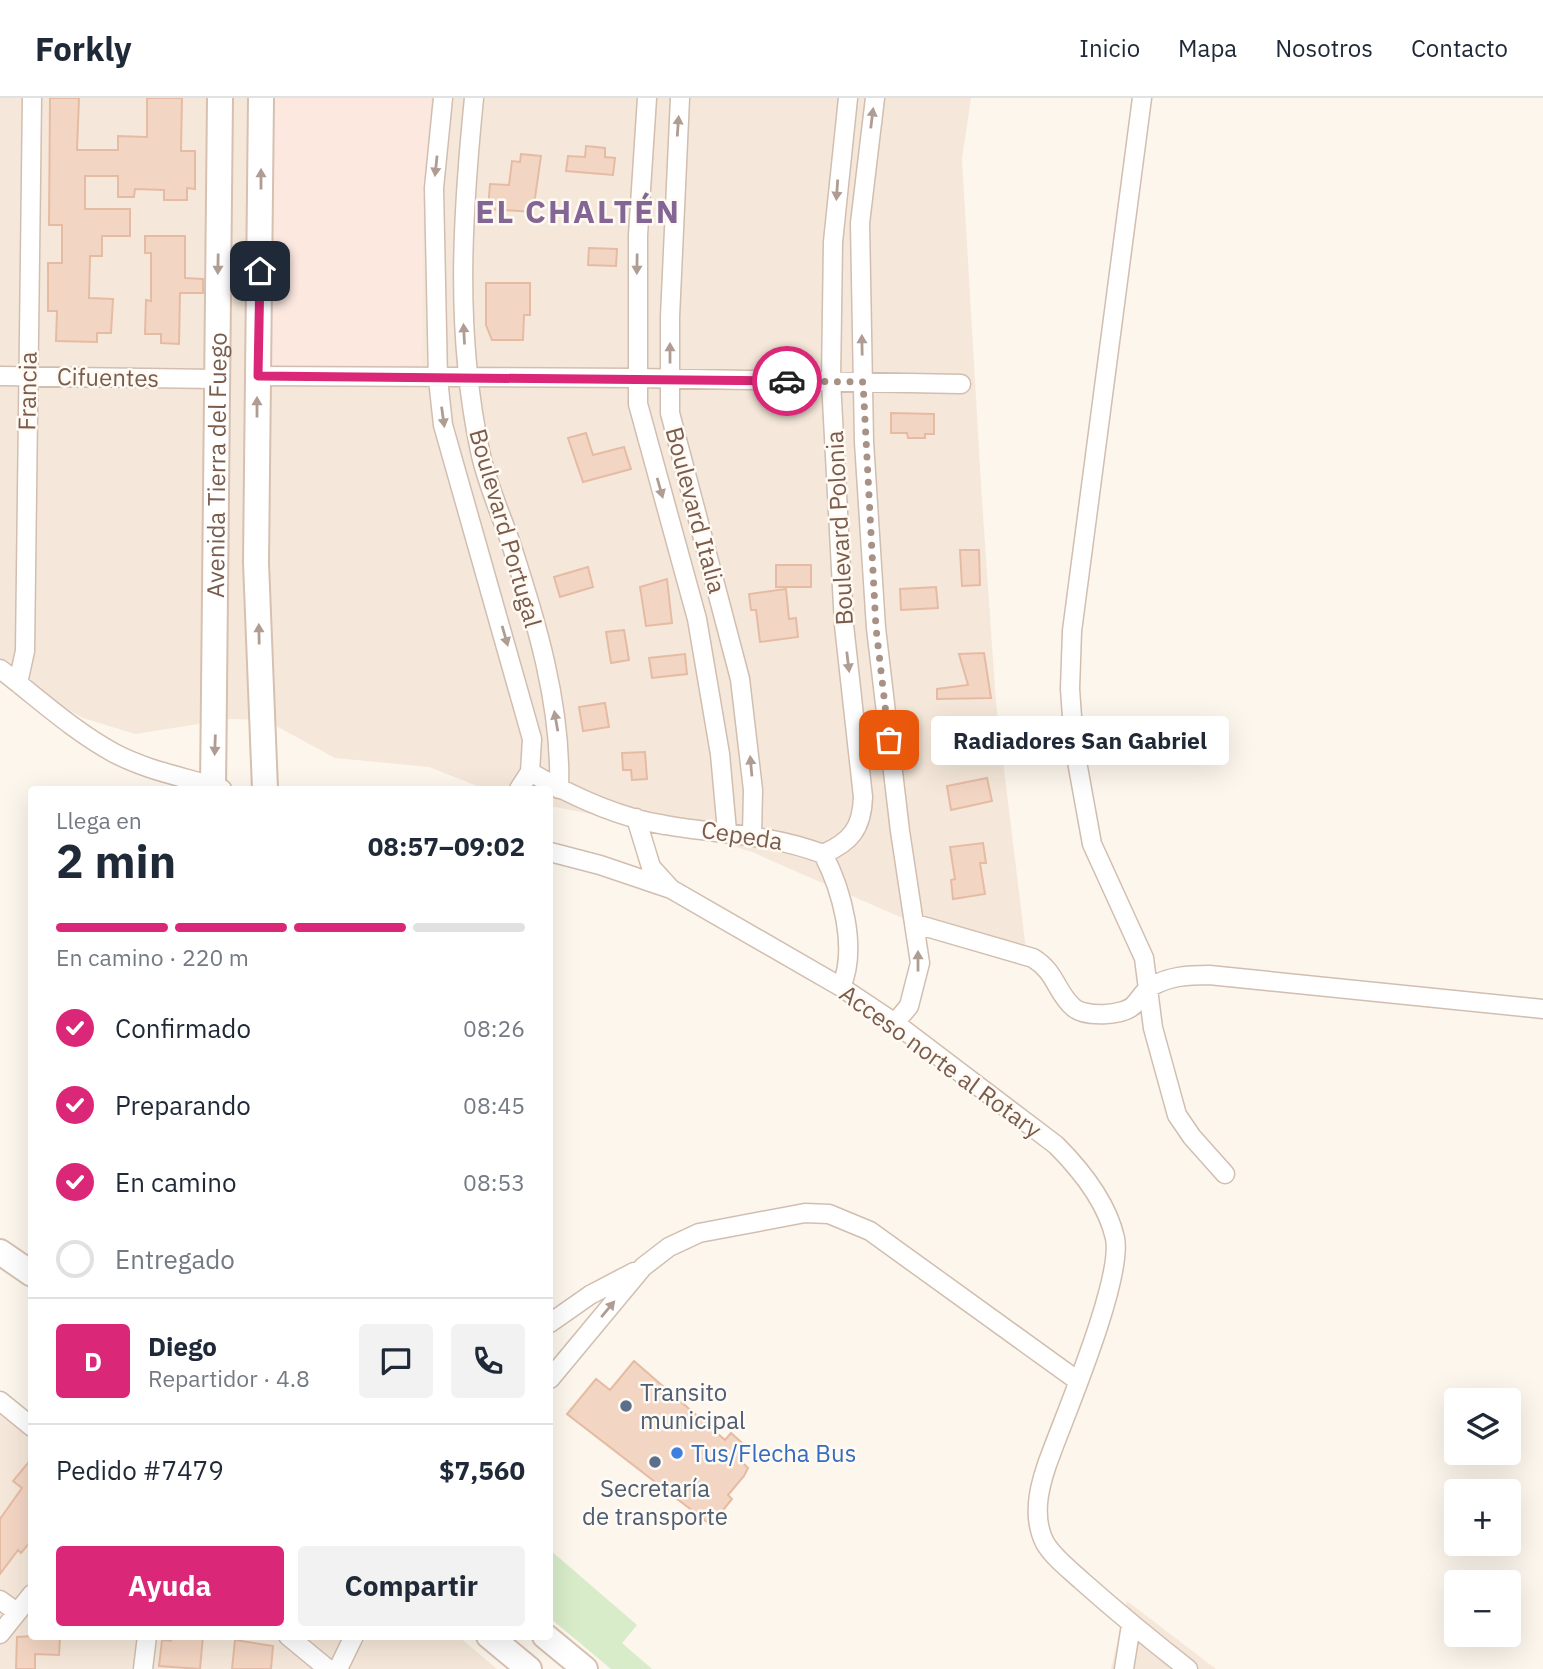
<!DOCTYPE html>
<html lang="es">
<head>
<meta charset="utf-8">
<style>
  :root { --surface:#fff; --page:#f2f2f3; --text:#1f2937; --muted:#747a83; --line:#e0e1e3; --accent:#db2777 }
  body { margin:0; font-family:"IBM Plex Sans",sans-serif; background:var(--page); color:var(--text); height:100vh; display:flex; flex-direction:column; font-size:26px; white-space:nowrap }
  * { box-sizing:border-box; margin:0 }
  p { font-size:23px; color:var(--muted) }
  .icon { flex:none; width:38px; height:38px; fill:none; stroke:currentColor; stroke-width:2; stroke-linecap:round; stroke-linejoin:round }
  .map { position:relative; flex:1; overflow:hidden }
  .sheet { position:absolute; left:28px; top:688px; width:525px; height:854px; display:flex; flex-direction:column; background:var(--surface); border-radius:7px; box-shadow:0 7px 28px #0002 }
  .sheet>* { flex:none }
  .tools { position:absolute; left:1444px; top:1290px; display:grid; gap:14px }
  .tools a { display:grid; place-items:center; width:77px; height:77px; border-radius:7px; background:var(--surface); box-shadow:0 7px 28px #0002; font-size:35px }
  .pin { position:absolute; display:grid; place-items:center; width:60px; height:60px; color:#fff; margin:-30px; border-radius:14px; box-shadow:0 4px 10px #0006 }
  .courier { position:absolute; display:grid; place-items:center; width:70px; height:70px; margin:-35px; border:5px solid #db2777; border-radius:50%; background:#fff; color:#222; box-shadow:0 2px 9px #0007 }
  .bubble { position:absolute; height:49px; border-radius:7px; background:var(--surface); box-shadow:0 7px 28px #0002; font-size:23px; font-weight:800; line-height:49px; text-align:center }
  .headline em { font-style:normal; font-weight:800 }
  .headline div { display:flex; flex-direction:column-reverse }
  .headline { display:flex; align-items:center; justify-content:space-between; height:119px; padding:0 28px }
  h1 { font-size:46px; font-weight:800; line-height:52px }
  .bar { display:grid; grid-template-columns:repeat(4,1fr); gap:10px 7px; align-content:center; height:84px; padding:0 28px }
  .bar i { height:9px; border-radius:5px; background:var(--line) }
  .bar .on { background:var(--accent) }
  .bar p { grid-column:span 4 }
  .line { display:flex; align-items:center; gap:18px; padding:0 28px; border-top:2px solid var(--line) }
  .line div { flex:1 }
  .round { display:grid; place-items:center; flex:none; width:74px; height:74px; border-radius:7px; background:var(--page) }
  ol { padding:0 28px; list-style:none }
  li { display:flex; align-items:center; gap:21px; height:77px }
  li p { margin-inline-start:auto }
  li .icon { padding:7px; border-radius:50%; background:var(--accent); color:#fff; stroke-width:4 }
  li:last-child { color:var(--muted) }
  li i { width:38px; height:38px; border:4px solid var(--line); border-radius:50% }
  .action { display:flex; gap:14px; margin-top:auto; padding:14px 28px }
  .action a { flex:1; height:80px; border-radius:7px; background:var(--accent); color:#fff; font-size:28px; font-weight:800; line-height:80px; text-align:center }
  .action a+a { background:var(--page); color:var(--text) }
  header { display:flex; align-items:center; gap:42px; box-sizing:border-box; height:98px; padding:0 35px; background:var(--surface); border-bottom:2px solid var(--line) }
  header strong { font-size:33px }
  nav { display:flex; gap:38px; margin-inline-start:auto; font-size:24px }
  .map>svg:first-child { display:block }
  .residential { fill:#f5e8da }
  .commercial { fill:#fde8e0 }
  .green { fill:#d8ecc9 }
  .building { fill:#f3d5c3; stroke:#e6bba3; stroke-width:2 }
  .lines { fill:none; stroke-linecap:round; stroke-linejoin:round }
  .street-casing { stroke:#d1beb0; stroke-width:21 }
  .secondary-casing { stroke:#d6c0b0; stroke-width:28 }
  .street { stroke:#fff; stroke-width:18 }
  .secondary { stroke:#fff; stroke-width:24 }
  .oneway { fill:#af9d94 }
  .done { stroke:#a89285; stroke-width:7; stroke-dasharray:0 12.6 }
  .route { stroke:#db2777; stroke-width:9 }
  .service-dot { fill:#5c6f8a; stroke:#fffaf3; stroke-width:2.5 }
  .shop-dot { fill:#3f7fe0; stroke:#fffaf3; stroke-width:2.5 }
  .labels { text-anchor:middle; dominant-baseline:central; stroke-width:5; stroke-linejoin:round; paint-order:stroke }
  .street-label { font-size:24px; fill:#7a5c4d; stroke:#fffaf3 }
  .service-label { font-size:24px; fill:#4e5e75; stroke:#fffaf3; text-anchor:start }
  .shop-label { font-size:24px; fill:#366cbe; stroke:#fffaf3; text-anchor:start }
  .district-label { font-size:32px; font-weight:bold; letter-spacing:2px; fill:#846695; stroke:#fffaf3 }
</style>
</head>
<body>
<header>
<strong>Forkly</strong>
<nav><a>Inicio</a><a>Mapa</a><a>Nosotros</a><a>Contacto</a></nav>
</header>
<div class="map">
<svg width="1543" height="1571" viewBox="0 0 1543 1571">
  <rect width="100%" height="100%" fill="#fdf6ec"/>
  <!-- residential -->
  <path class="residential" d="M 0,0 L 971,0 L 962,61 L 982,402 L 996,605 L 1027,860 L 1001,861 L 934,839 L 916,826 L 752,754 L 701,738 L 550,708 L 550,691 L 485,691 L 429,669 L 335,660 L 265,622 L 230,621 L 135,636 L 83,620 L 0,574 Z
    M 0,1296 L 31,1321 L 32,1538 L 458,1538 L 497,1571 L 0,1571 Z
    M 1127,1503 L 1216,1571 L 1111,1571 Z"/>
  <!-- commercial -->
  <path class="commercial" d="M 270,0 L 431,0 L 423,104 L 422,267 L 266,267 Z"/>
  <!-- green -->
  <path class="green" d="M 550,1452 L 637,1527 L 622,1545 L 652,1571 L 611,1571 L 550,1520 Z"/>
  <!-- building -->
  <path class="building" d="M 50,0 L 79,0 L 77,52 L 118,52 L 118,38 L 147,39 L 147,0 L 182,0 L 181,53 L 195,53 L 195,91 L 187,90 L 187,102 L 164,102 L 164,92 L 135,91 L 134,99 L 118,99 L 118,78 L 85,78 L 85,111 L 130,111 L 130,138 L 102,138 L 102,158 L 90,158 L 89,200 L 113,201 L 111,235 L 97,235 L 97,244 L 56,243 L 57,213 L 48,213 L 48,165 L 62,165 L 62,127 L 49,127 Z
    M 586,48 L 605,50 L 605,59 L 615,60 L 613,77 L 566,73 L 568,58 L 585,59 Z
    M 521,56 L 541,58 L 533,114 L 488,111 L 490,86 L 509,87 L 512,63 L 520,64 Z
    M 145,138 L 185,138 L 185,180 L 203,181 L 203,195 L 180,195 L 179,246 L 161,245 L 161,236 L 145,236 L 146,202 L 151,203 L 151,155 L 145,155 Z
    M 589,150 L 617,151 L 616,168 L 588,167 Z
    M 486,185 L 530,185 L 530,217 L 524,217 L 523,242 L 492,242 L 486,227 Z
    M 891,315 L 934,316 L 934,336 L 925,336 L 925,340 L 908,340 L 907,335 L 891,335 Z
    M 586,335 L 593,357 L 624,349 L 631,371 L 583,384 L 568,340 Z
    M 960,452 L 979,452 L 980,487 L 962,488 Z
    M 776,467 L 811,467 L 811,489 L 776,489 Z
    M 588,469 L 593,489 L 560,499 L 554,479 Z
    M 667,481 L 672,525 L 646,528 L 640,489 Z
    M 936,489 L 938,510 L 901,512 L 900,491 Z
    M 786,491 L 789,521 L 796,520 L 798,539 L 760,544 L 756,512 L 751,512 L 749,496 Z
    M 624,532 L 629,562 L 611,565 L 606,534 Z
    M 984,555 L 991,600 L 937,601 L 937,591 L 968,587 L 959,556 Z
    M 685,556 L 687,576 L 652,580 L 649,560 Z
    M 605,605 L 609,629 L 583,633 L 579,609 Z
    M 645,654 L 647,681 L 632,682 L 631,672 L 623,672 L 622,655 Z
    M 987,680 L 992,703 L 951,712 L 947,688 Z
    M 983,745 L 986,765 L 980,765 L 985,796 L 953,801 L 951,782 L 955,781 L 950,749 Z
    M 634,1263 L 725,1342 L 731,1335 L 749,1351 L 740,1362 L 748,1370 L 744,1378 L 728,1397 L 732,1401 L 711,1427 L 567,1316 L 596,1281 L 610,1292 Z
    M 32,1360 L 32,1442 L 21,1455 L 18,1452 L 0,1476 L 0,1421 L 22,1390 L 13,1383 Z
    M 32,1538 L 60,1538 L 59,1557 L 35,1556 L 35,1571 L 16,1571 L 17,1539 Z
    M 171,1538 L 203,1538 L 200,1571 L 159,1568 L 162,1542 L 171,1543 Z
    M 235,1542 L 273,1548 L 271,1571 L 232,1571 Z"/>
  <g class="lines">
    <defs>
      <path id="street" d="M 443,0 L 434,90 L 438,281 L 443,327 L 532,641 L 530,674 L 519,691
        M 474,0 C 462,119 455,235 480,353 C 486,383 500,414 510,443 C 536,522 562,608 559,691
        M 647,0 L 638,137 L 638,306 L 697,521 L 720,656 L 727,733
        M 680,0 L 670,219 L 670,315 L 740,581 L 753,692 L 752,737
        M 875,0 L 860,125 L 864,344 L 876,530 L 900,733 L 920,865 L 909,908 L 895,925
        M 1142,0 L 1072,533 L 1070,591 L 1074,647 L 1092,746 L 1144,860 L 1153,930 L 1177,1017 L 1192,1039 L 1225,1076
        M 0,278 L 216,281
        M 258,278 L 636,280 L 961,286
        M 0,571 C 38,600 72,632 114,655 C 148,673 185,679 222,691
        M 18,585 L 25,553 L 32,0
        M 530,674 C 570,697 619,720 665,727 C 722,737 767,735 823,756 C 842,792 858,851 841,889
        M 636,720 L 651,769 L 671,791 L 841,889 L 895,925 L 1056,1047 C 1081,1072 1107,1105 1115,1140 C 1123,1180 1068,1310 1052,1353 C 1041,1381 1030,1416 1045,1445 C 1054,1460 1070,1472 1082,1483 C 1117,1514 1152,1543 1188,1571
        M 550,754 L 600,767 L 668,790
        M 823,756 C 851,744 862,730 863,699 L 844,527 L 831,283 L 833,144 L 848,0
        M 916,826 L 1033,860 C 1056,874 1056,894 1073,909 C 1085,920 1123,918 1134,907 C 1140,901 1144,892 1152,888 C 1171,878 1188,877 1209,877 L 1543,911
        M 550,1225 L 590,1197 L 634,1174
        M 550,1281 L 643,1169 L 669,1149 L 699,1135 L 805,1115 L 829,1116 L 870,1133 L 1078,1283
        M 0,1303 L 32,1329
        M 0,1502 L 17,1514
        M 0,1536 L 32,1496
        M 288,1538 L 328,1571
        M 143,1571 L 147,1538
        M 338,1571 L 354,1538
        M 1124,1571 L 1131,1527"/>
      <g id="secondary">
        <path d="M 261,0 L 256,465 L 265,691"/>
        <path id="s1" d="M 213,691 L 220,0"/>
        <path d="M 0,1154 L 32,1176"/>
        <path d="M 489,1538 L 529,1571"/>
        <path d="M 545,1538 L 585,1571"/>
      </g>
    </defs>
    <!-- street casing -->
    <use href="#street" class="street-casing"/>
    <!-- secondary casing -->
    <use href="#secondary" class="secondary-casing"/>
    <!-- street -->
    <use href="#street" class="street"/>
    <!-- secondary -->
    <use href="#secondary" class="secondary"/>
  </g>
  <!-- one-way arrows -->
  <defs><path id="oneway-solid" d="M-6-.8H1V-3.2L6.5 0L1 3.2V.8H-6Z" transform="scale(1.75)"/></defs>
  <g class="oneway">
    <use href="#oneway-solid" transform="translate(872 20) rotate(-83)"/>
    <use href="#oneway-solid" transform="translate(678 28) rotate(-86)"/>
    <use href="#oneway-solid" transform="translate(436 68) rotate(96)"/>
    <use href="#oneway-solid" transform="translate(261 81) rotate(-90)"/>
    <use href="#oneway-solid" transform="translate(837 92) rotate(94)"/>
    <use href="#oneway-solid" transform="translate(218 166) rotate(91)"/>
    <use href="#oneway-solid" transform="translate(637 166) rotate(91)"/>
    <use href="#oneway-solid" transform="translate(464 236) rotate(-93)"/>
    <use href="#oneway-solid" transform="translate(862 247) rotate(-91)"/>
    <use href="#oneway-solid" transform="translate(670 255) rotate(-90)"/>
    <use href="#oneway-solid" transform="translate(257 309) rotate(-90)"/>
    <use href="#oneway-solid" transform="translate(443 319) rotate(82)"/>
    <use href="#oneway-solid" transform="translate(660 390) rotate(74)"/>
    <use href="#oneway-solid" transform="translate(259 536) rotate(-91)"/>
    <use href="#oneway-solid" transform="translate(505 538) rotate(74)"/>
    <use href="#oneway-solid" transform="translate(848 564) rotate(83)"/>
    <use href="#oneway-solid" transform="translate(556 623) rotate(-100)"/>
    <use href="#oneway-solid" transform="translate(215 647) rotate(92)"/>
    <use href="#oneway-solid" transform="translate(751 668) rotate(-95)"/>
    <use href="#oneway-solid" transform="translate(918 863) rotate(-90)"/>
    <use href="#oneway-solid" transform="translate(608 1211) rotate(-50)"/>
  </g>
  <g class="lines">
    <!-- done -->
    <path class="done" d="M 787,283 L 863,284 L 876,530 L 889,642"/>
    <!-- route -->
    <path class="route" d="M 260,173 L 258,278 L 787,283"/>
  </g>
  <!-- markers -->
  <g class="service-dot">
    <circle cx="626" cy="1308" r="7"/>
    <circle cx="655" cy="1364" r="7"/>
  </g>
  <circle class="shop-dot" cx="677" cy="1355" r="7"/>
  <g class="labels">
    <!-- street labels -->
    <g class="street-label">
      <text transform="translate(108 279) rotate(1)">Cifuentes</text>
      <text transform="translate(27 293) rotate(-89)">Francia</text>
      <text stroke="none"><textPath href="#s1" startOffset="324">Avenida Tierra del Fuego</textPath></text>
      <text transform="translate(696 412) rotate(75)">Boulevard Italia</text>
      <text transform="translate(506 430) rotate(74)">Boulevard Portugal</text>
      <text transform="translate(839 430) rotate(-93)">Boulevard Polonia</text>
      <text transform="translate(742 737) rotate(9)">Cepeda</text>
      <text transform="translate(941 963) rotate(36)">Acceso norte al Rotary</text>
    </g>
    <!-- service labels -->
    <g class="service-label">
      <text x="640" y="1294">Transito<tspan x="640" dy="28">municipal</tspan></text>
      <text x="655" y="1390" text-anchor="middle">Secretaría<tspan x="655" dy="28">de transporte</tspan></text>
    </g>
    <!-- shop labels -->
    <g class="shop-label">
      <text x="691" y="1355">Tus/Flecha Bus</text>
    </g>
    <!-- district labels -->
    <g class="district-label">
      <text x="578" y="113">EL CHALTÉN</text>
    </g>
  </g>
</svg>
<div class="tools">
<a><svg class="icon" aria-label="layers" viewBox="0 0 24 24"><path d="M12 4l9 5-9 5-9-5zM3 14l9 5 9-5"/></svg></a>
<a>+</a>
<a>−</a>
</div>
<div class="pin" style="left:889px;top:642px;background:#ea580c"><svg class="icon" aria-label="bag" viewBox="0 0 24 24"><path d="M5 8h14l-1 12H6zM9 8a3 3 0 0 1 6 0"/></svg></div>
<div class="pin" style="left:260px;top:173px;background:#1f2937"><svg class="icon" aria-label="home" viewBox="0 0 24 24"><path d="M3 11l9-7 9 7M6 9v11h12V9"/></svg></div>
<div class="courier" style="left:787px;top:283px"><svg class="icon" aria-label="car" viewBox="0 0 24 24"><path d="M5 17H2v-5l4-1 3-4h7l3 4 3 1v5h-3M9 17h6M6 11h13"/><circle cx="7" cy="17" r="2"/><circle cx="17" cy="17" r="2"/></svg></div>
<div class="bubble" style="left:931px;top:618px;width:298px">Radiadores San Gabriel</div>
<section class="sheet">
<div class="headline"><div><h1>2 min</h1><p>Llega en</p></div><em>08:57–09:02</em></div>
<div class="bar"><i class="on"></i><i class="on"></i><i class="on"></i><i></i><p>En camino · 220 m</p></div>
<ol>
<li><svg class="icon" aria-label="check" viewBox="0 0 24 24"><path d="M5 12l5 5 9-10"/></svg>Confirmado<p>08:26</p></li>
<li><svg class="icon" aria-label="check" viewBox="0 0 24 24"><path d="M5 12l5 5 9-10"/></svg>Preparando<p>08:45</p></li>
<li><svg class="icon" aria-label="check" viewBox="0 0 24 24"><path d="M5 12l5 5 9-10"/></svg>En camino<p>08:53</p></li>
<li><i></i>Entregado</li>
</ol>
<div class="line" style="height:126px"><b class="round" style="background:var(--accent);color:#fff">D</b><div><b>Diego</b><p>Repartidor · 4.8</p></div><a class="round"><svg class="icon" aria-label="chat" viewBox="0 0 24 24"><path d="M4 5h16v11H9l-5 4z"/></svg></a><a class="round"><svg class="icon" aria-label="phone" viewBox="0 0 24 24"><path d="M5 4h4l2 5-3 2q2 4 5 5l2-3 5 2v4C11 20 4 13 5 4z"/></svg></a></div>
<div class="line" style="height:91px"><div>Pedido #7479</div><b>$7,560</b></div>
<div class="action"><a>Ayuda</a><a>Compartir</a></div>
</section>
</div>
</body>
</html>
